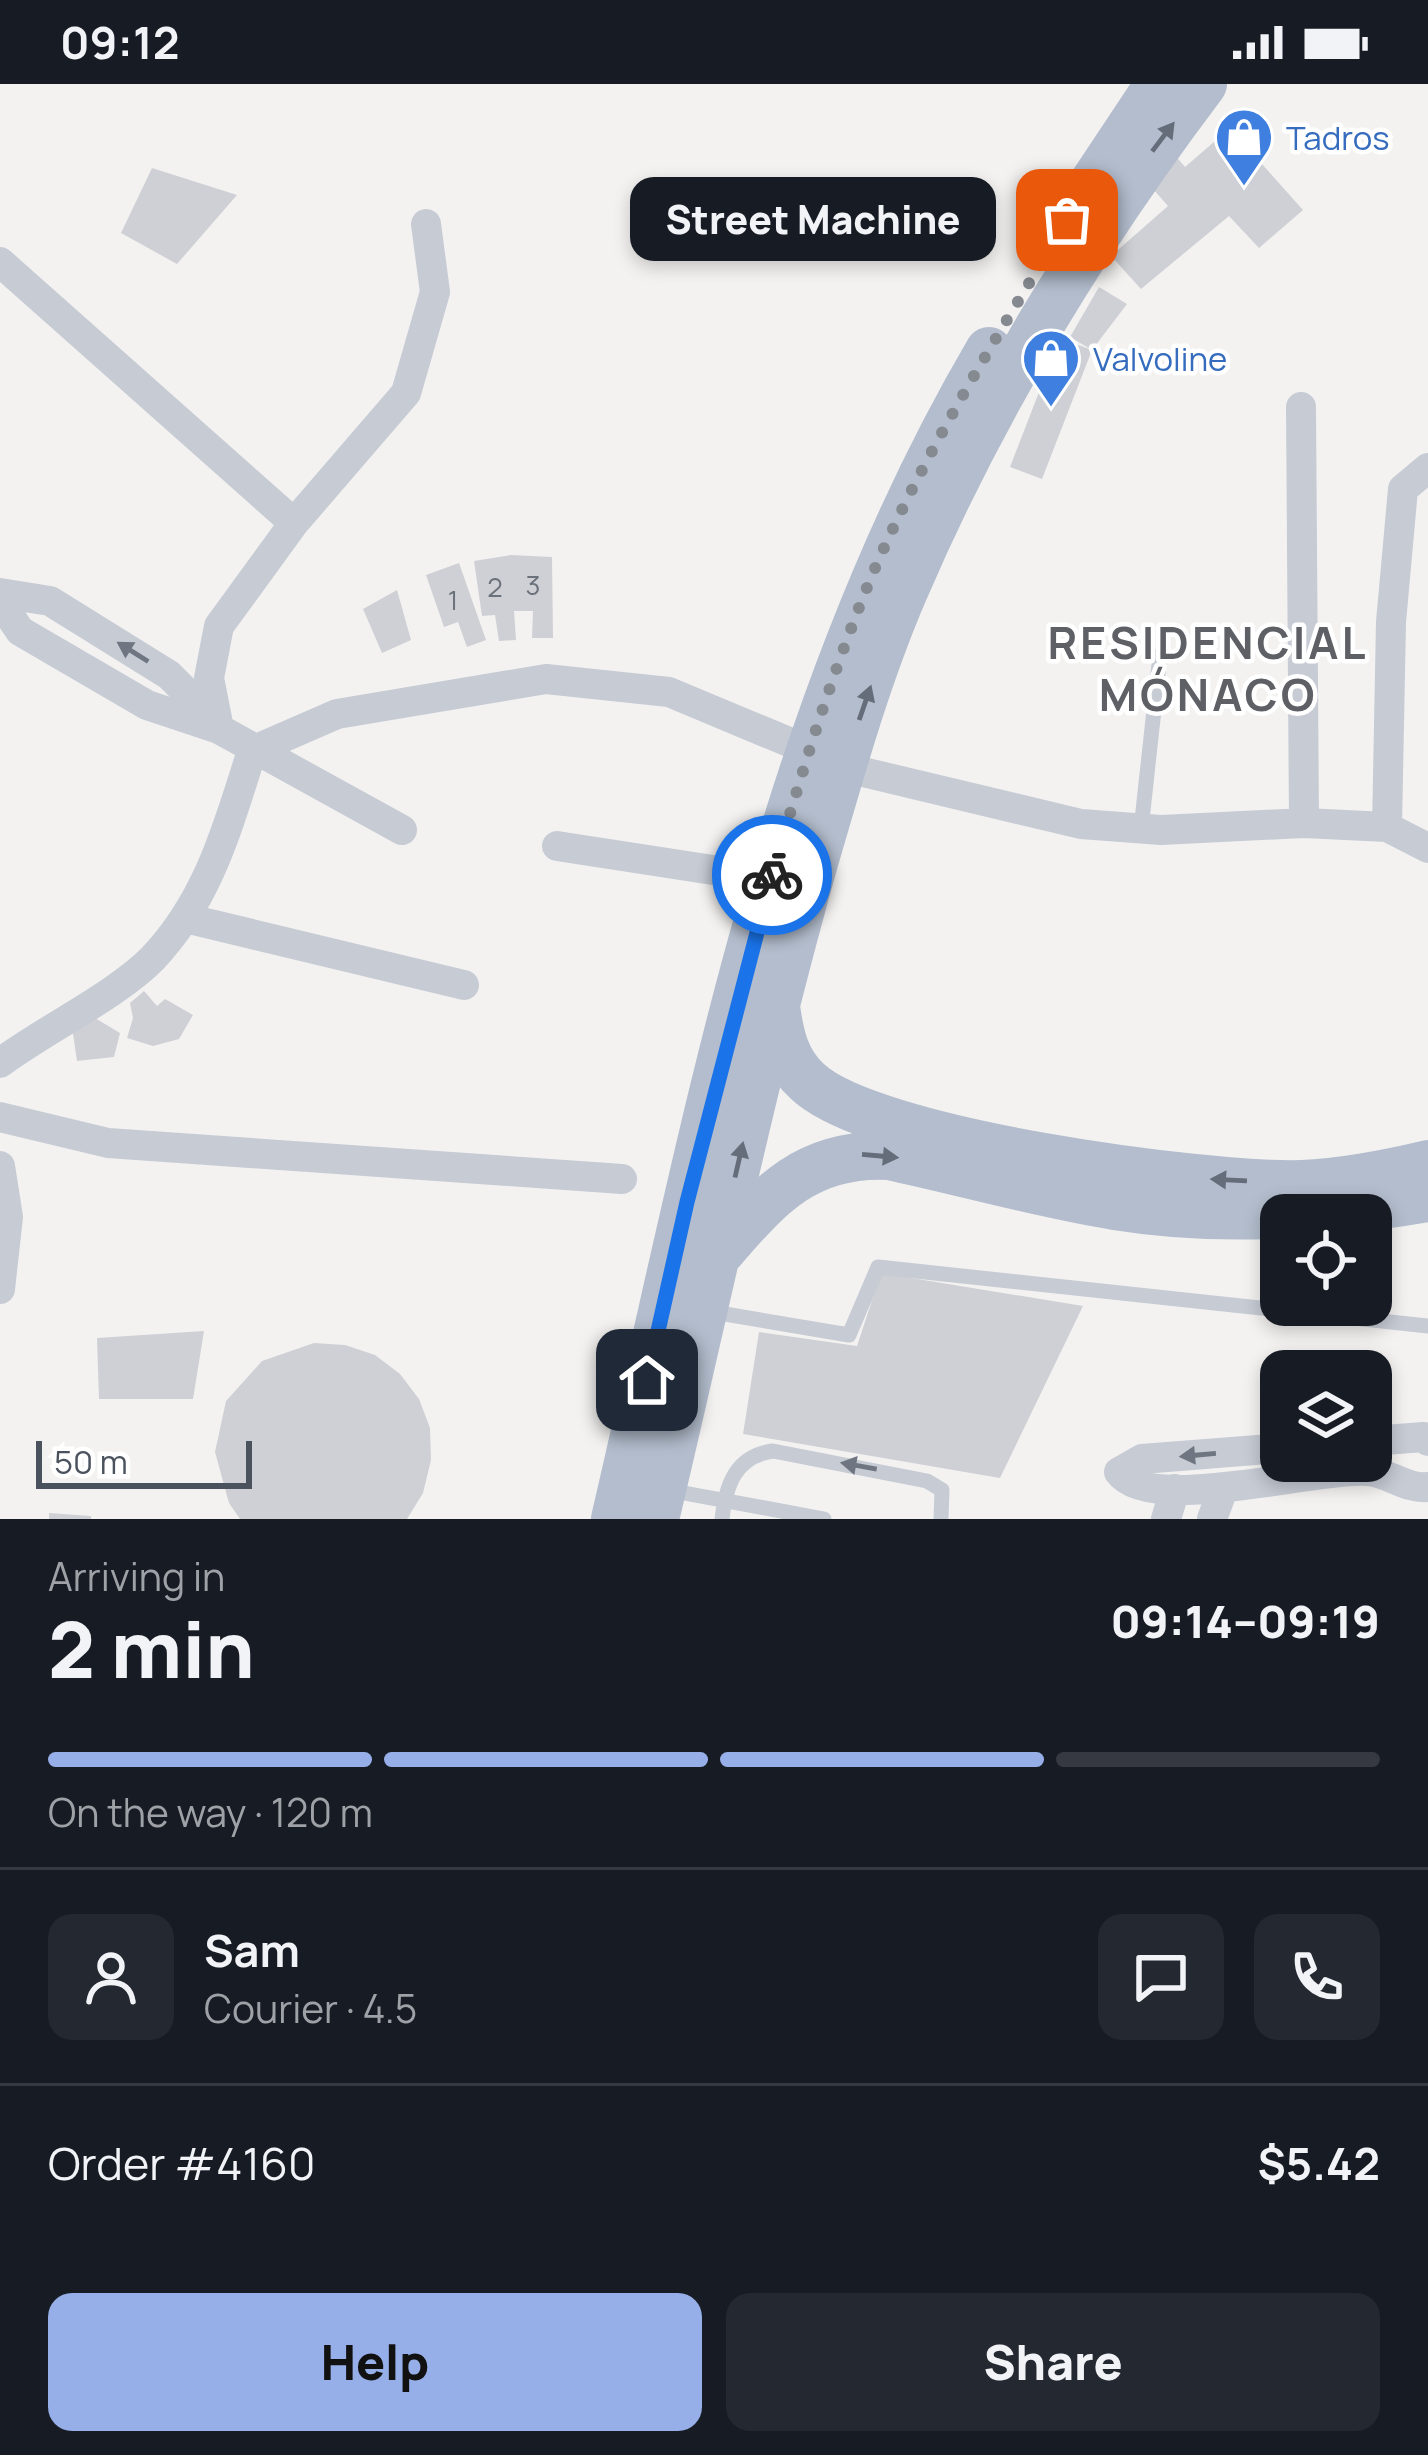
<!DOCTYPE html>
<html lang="en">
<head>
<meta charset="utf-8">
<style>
  :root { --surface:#171b24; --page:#242831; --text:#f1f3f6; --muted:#9ea1a6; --line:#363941; --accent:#96afe8 }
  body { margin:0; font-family:Manrope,sans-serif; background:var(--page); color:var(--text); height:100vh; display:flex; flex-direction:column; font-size:45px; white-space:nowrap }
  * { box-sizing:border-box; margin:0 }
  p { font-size:39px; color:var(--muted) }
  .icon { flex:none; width:66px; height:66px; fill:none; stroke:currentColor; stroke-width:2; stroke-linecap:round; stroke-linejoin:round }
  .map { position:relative; height:1435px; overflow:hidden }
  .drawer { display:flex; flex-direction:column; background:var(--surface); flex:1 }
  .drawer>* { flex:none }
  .fabs { position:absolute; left:1260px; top:1110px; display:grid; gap:24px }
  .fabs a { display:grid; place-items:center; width:132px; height:132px; border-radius:24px; background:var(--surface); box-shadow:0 6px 18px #0003; font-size:60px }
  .scale { position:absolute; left:36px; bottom:30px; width:216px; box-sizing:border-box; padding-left:12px; border:6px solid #4a525d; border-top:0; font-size:33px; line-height:42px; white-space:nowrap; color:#4a525d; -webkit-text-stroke:9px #fff; paint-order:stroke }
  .pin { position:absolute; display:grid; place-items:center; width:102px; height:102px; color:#fff; margin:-51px; border-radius:24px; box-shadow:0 6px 18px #0006 }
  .courier { position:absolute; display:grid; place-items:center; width:120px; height:120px; margin:-60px; border:9px solid #1a73e8; border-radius:50%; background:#fff; color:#222; box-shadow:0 3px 15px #0007 }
  .bubble { position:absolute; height:84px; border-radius:24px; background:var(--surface); box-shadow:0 6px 18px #0003; font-size:39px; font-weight:800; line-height:84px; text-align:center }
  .summary em { font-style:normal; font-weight:800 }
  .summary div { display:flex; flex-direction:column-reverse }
  .summary { display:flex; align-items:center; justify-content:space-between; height:204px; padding:0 48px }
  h1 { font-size:78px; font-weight:800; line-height:90px }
  .bar { display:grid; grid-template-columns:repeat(4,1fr); gap:18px 12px; align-content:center; height:144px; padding:0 48px }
  .bar i { height:15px; border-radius:9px; background:var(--line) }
  .bar .selected { background:var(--accent) }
  .bar p { grid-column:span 4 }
  .line { display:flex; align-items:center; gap:30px; padding:0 48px; border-top:3px solid var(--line) }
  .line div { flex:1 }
  .round { display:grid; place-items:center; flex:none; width:126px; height:126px; border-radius:24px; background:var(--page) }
  .action { display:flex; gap:24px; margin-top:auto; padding:24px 48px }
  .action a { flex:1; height:138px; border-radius:24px; background:var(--accent); color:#111; font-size:48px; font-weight:800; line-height:138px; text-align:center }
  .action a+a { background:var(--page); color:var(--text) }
  .status { display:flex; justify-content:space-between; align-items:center; height:84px; padding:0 60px; background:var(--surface); direction:ltr }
  .status svg { height:33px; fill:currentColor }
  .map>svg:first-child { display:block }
  .building { fill:#cfd0d5 }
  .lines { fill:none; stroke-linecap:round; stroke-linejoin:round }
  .lane { stroke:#c6cbd4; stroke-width:15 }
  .street { stroke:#c6cbd4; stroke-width:30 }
  .primary { stroke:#b3bdcd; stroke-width:48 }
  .oneway { fill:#646d79 }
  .oneway2 { fill:#6f7681 }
  .done { stroke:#858a91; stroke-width:12; stroke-dasharray:0 21.6 }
  .route { stroke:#1a73e8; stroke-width:15 }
  .labels { text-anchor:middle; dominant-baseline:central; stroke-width:9; stroke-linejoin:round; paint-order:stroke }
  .number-label { font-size:27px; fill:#6b727b }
  .shop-label { font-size:33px; fill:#366cbe; stroke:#fff; text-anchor:start }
  .district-label { font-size:45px; font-weight:bold; letter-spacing:3px; fill:#5e6066; stroke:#fff }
</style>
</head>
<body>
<div class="status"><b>09:12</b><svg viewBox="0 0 49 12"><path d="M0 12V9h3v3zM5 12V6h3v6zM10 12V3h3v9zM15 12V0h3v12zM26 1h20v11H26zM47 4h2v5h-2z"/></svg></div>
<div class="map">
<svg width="1428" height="1435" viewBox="0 0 1428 1435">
  <rect width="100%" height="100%" fill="#f3f2f1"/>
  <!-- building -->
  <path class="building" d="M 1230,44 L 1303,126 L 1259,164 L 1229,132 L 1141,205 L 1111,172 L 1168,122 L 1145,96 L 1174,70 L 1185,83 Z
    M 152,84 L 237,111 L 177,180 L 121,149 Z
    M 1099,203 L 1127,220 L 1092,266 L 1042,395 L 1010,383 L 1060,254 L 1092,266 L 1070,253 Z
    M 511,471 L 552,473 L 553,554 L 532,554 L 533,527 L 514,527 L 516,556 L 499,557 L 495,531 L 482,532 L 474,477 Z
    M 459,479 L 486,556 L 467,563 L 458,538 L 444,543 L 426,491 Z
    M 397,506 L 411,556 L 382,569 L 363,525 Z
    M 144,907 L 157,922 L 165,915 L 193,931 L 179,955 L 153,962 L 127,954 L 133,934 L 130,919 Z
    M 90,931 L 120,949 L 114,973 L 77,977 L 72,943 Z
    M 881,1189 L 1083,1222 L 1000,1394 L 743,1350 L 759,1248 L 857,1262 Z
    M 204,1247 L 193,1315 L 99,1315 L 97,1254 Z
    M 314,1259 L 345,1261 L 375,1271 L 400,1290 L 419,1315 L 430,1344 L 431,1376 L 423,1409 L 407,1435 L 240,1435 L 229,1419 L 215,1368 L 226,1317 L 262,1277 Z
    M 49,1429 L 91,1432 L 91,1435 L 49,1435 Z"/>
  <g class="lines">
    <!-- lane -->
    <path class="lane" d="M 1141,745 L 1160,571
      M 707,1227 L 849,1251 L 878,1183 L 1428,1242
      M 668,1406 L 824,1435
      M 722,1435 C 726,1400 736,1372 773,1367 L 927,1397 L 942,1406 L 941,1435"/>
    <!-- street -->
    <path class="street" d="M 0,178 L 294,439
      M 1301,323 L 1304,739
      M 0,509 L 50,517 L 169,591 L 213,635
      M 0,517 L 20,547 L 147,621 L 219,645 L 402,746
      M 219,645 L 209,594 L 219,542 L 294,439 L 406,309 L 435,208 L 426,140
      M 842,683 L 1081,740 L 1161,746 L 1304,739 L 1387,743 L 1428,764
      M 1387,743 L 1391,538 L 1403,405 L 1428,384
      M 557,762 L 771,795
      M 185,834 L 464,901
      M 0,979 C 44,946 117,911 153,874 C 209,815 228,742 252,667 L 337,630 L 546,595 L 669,608 L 808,666
      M 0,1033 L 108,1059 L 622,1095
      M 0,1082 L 8,1133 L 0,1205
      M 1371,1357 L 1424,1353 L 1428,1357
      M 1281,1364 L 1142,1375 L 1119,1388 C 1150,1431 1317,1383 1367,1387 C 1388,1388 1405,1405 1428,1403
      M 1166,1435 L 1175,1405
      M 1212,1435 L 1223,1405"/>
    <!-- primary -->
    <path class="primary" d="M 1052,161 L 1159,0
      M 776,923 C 780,951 785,977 807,997 C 871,1059 1208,1103 1302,1100 C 1346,1098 1386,1090 1428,1080
      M 721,1167 C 770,1110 808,1068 889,1072 C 964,1088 1040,1110 1115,1122 C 1219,1139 1325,1132 1428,1114
      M 615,1435 C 708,1037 779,624 989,267
      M 655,1435 C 707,1217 752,998 813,782 C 840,690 866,595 904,507 C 981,327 1085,156 1203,0"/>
  </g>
  <!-- one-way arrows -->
  <defs><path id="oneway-solid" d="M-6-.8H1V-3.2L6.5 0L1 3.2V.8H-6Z" transform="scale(3)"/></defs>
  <g class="oneway">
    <use href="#oneway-solid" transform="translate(1163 53) rotate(-53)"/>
    <use href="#oneway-solid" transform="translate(865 619) rotate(-71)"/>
    <use href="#oneway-solid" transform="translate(880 1072) rotate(5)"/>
    <use href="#oneway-solid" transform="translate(739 1076) rotate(-77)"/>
    <use href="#oneway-solid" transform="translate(1229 1096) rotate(-177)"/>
  </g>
  <g class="oneway2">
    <use href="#oneway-solid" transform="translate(133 568) rotate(-148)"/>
    <use href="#oneway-solid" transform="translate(1198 1371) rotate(175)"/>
    <use href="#oneway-solid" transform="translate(859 1382) rotate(-170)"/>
  </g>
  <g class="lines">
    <!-- done -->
    <path class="done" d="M 772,791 C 801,691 831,592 870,496 C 923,370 997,253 1067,136"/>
    <!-- route -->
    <path class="route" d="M 647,1296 L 687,1118 L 772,791"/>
  </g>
  <!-- icons -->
  <defs>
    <symbol id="shop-pin" viewBox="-11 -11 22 30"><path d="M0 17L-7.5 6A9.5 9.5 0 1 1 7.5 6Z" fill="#3f7fe0" stroke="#fff"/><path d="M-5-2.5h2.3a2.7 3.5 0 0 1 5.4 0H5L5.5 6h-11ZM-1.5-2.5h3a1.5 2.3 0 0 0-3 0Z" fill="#fff"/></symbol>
  </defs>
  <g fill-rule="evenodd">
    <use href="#shop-pin" x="1211" y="20" width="66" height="90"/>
    <use href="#shop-pin" x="1018" y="241" width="66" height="90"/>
  </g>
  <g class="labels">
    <!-- number labels -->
    <g class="number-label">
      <text x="533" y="500">3</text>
      <text x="495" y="502">2</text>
      <text x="453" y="515">1</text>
    </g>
    <!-- shop labels -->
    <g class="shop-label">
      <text x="1286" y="53">Tadros</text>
      <text x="1093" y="274">Valvoline</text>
    </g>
    <!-- district labels -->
    <g class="district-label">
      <text x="1208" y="558">RESIDENCIAL<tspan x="1208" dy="52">MÓNACO</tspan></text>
    </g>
  </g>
</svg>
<div class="fabs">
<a><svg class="icon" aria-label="locate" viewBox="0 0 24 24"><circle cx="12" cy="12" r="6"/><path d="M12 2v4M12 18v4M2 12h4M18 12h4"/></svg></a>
<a><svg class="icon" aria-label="layers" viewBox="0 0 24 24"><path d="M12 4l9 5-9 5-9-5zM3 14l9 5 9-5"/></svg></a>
</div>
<div class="scale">50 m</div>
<div class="pin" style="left:1067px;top:136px;background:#ea580c"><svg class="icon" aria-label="bag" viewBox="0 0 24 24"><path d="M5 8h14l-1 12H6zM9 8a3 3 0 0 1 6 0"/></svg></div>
<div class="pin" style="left:647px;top:1296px;background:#1f2937"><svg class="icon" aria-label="home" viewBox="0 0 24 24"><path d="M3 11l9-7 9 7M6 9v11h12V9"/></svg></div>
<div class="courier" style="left:772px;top:791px"><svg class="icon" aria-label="bike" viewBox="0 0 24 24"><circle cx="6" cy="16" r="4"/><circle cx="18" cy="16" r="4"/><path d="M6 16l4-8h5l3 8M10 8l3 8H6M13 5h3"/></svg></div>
<div class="bubble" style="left:630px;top:93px;width:366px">Street Machine</div>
</div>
<section class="drawer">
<div class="summary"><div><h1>2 min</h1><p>Arriving in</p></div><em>09:14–09:19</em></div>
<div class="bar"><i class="selected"></i><i class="selected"></i><i class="selected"></i><i></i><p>On the way · 120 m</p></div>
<div class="line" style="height:216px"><a class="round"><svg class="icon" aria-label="person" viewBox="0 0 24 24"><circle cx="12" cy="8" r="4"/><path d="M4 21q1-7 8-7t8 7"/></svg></a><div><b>Sam</b><p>Courier · 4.5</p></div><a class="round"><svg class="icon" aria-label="chat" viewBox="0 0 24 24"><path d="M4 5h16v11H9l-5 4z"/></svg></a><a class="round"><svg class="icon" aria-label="phone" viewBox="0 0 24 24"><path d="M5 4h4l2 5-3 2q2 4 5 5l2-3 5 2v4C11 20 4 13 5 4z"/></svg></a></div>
<div class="line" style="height:156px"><div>Order #4160</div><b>$5.42</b></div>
<div class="action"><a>Help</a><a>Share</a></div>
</section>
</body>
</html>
